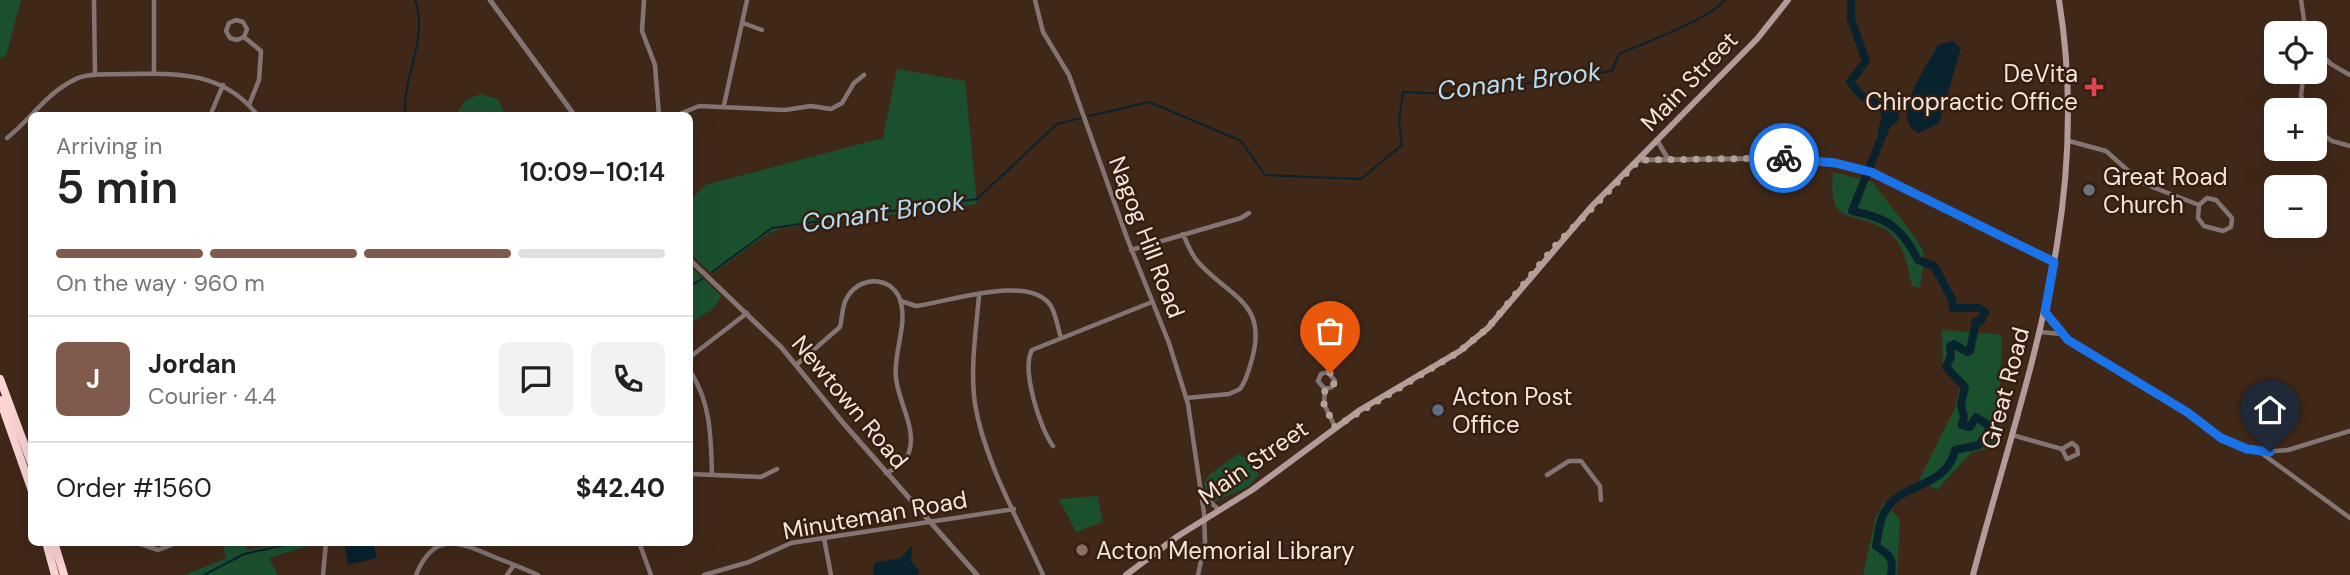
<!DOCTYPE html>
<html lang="en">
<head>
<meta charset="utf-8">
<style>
  :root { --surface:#fff; --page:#f2f2f2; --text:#222; --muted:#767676; --line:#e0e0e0; --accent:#805b4d }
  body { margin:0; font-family:"DM Sans",sans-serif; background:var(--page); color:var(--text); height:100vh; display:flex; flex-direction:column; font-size:26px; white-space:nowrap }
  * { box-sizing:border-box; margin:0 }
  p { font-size:23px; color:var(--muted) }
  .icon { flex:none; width:38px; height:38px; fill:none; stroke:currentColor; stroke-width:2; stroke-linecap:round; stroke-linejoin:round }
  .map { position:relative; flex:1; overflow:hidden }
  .panel { position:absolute; left:28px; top:112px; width:665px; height:434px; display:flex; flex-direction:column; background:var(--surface); border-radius:10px; box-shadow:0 7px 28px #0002 }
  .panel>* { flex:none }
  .controls { position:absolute; left:2264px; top:21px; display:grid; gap:14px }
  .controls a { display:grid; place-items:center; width:63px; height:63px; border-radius:10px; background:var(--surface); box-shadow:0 7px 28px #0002; font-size:35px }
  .pin { position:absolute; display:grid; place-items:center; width:60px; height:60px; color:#fff; margin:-72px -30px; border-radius:50% 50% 50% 0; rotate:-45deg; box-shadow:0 0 7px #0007 }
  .pin .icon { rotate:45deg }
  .courier { position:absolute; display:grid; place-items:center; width:70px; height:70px; margin:-35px; border:5px solid #1a73e8; border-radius:50%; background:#fff; color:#222; box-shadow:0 2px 9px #0007 }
  .summary em { font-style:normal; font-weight:600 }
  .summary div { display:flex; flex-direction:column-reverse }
  .summary { display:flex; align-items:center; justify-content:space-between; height:119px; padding:0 28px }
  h1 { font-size:46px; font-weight:600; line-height:52px }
  .bar { display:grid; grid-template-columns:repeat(4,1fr); gap:10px 7px; align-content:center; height:84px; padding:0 28px }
  .bar i { height:9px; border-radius:5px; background:var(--line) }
  .bar .on { background:var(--accent) }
  .bar p { grid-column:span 4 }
  .line { display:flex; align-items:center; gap:18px; padding:0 28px; border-top:2px solid var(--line) }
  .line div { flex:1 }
  .round { display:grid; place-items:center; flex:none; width:74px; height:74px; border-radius:10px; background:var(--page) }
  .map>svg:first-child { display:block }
  .green { fill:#1b502f }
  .water { fill:#08222e }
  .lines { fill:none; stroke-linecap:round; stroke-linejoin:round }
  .stream { stroke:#08222e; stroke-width:2 }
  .river { stroke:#08222e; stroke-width:8 }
  .minor { stroke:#847474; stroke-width:4.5 }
  .tertiary { stroke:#847474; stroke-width:5 }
  .secondary { stroke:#b49b9b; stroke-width:6 }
  .motorway { stroke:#fcd5d5; stroke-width:8 }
  .done { stroke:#b5a296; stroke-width:7; stroke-dasharray:0 12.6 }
  .route { stroke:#1a73e8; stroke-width:9 }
  .health-dot { fill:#e0444e; stroke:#351e0f; stroke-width:2.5 }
  .worship-dot { fill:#6b7280; stroke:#351e0f; stroke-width:2.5 }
  .service-dot { fill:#5c6f8a; stroke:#351e0f; stroke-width:2.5 }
  .education-dot { fill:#8d6e63; stroke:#351e0f; stroke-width:2.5 }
  .labels { text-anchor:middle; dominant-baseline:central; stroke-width:5; stroke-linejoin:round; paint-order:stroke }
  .poi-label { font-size:24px; fill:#f4e4da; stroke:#351e0f; text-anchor:start }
  .street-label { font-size:24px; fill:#f4e4da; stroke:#351e0f }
  .water-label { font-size:26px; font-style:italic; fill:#b6def3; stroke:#351e0f }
</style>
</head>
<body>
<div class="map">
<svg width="2350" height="575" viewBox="0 0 2350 575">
  <rect width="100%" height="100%" fill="#402819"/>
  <!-- green -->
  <path class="green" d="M 0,0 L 21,0 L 6,56 L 0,58 Z
    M 897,69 L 965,81 L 977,204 L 782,228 L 769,233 L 712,274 L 690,253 L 690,201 L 705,185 L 883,138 Z
    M 480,94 L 498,99 L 505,115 L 456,115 L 465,101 Z
    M 1833,172 L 1873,182 C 1882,197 1923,243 1924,255 C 1924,265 1921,278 1920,288 L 1912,286 C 1907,265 1904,240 1883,228 C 1850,210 1828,227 1833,172 Z
    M 690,266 L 721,296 L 714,308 L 690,324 Z
    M 1942,330 L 2002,335 L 2000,386 L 2005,422 L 1993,448 L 1972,452 L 1937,490 L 1919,480 L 1955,408 L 1961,384 L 1943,370 Z
    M 1238,454 L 1252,461 L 1259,474 L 1249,486 L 1214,502 L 1207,495 L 1204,484 L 1209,475 Z
    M 1097,496 L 1103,522 L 1076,532 L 1059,499 Z
    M 1885,502 L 1900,520 L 1897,575 L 1863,575 L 1876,516 Z
    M 222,543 L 245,543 L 247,550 L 284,543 L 319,543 L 269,558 L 278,575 L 185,575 L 226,558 Z"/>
  <!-- water -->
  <path class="water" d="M 1953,41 L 1961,48 L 1939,123 L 1919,133 C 1887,120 1927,66 1938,45 Z
    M 1891,93 L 1900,108 L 1898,121 L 1878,135 C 1878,121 1887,112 1884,98 Z
    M 344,543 L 373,543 L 377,558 L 348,565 Z
    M 912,545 L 911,562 L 919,570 L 918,575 L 874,575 L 873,566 L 876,562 L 901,558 Z"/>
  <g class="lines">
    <!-- stream -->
    <path class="stream" d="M 405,116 C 402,77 429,38 415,0
      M 1089,116 L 1149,102 L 1241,141 L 1265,175 L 1361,179 L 1402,145 L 1399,120 L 1403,92 L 1452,94 L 1612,71 L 1619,54 C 1639,45 1715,17 1724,0
      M 712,272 L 772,228 L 977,199 L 1057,124 L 1081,118
      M 690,286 L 702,279
      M 204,575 L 244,554 L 299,542"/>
    <!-- river -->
    <path class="river" d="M 1851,0 L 1851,19 L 1866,61 L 1850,82 L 1861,95 L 1883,108 L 1887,124 L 1852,211 C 1888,218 1901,227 1918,260 L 1934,266 L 1952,299 L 1953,308 L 1979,308 L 1985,312 L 1981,321 L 1976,321 L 1970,351 L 1967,352 L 1954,344 L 1950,346 L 1951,356 L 1946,367 L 1965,387 L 1961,405 L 1964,417 L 1962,425 L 1970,427 L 1976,417 L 1991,427 L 1979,445 L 1955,450 C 1946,490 1900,481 1884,513 C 1879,522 1878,536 1876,546 C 1890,556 1894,557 1891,575"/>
    <!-- minor -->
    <path class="minor" d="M 94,0 L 95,75
      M 644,0 L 642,31 L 655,65 L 659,116
      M 1035,0 L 1043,32 L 1069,75 L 1127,238 L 1169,343 L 1188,404 L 1204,513 L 1205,542 L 1198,575
      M 2301,0 L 2306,33
      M 743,23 L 762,30
      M 244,37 L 247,29 L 243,22 L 236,20 L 229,23 L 226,31 L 230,38 L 237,40 L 244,37 L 261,51 L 259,80 L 249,105
      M 2315,49 L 2331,64 L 2350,75
      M 154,73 L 154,0
      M 724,105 L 747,0
      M 2304,110 L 2301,95 L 2304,72
      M 210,116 L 223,85
      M 675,116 L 699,106 L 785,110 L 811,106 L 831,109 L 842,103 L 854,83 L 864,75
      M 2315,129 L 2332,141 L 2350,146
      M 7,138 C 30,120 45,95 72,81 C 87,72 108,75 125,74 C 176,73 224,71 258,116
      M 2069,141 L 2106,151 L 2142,183 L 2199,205 L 2198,218 L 2204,226 L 2223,231 L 2231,227 L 2232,218 L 2216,200 L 2207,198 L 2199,205
      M 1183,234 C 1187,243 1191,254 1198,262 C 1229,297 1268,302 1252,359 C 1249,369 1247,380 1240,389 L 1229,394 L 1186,398
      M 1131,250 L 1241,218 L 1249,213
      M 979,296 C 976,330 970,369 975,404 C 985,463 1019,521 1043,575
      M 901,301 L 916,306 C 949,302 1030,273 1051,306 C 1056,315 1058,328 1061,338
      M 2045,312 L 2068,340 L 2187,412 L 2221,438 L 2240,447 L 2260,452 L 2288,450 L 2350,431
      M 2041,332 L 2061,334
      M 690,357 L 747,313
      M 796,365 L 840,327 C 843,316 841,306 848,296 C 862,274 895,277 901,303 C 907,327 893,354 896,378 C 898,401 917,429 909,452 C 906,463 897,468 886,473
      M 690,371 C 711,402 711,439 712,475
      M 1325,389 L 1332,387 L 1335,381 L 1328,372 L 1321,374 L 1318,381 L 1325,389 L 1324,404 L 1335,427
      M 2012,435 L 2062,449 L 2072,443 L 2077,447 L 2078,454 L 2067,459 L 2062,449
      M 1053,446 C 1040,429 1021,369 1032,350 L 1152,302
      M 2260,452 L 2350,518
      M 690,474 L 761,477 L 777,469
      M 1547,475 L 1569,461 L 1581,461 L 1600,486 L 1601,500
      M 1203,495 L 1219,510
      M 824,538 L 831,575
      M 135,542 L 158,550 L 179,542
      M 639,542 L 651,575
      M 323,575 L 326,542
      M 416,575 C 433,533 456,540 492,556 C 507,562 523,568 538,575
      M 507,575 L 514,565
      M 704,575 L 749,562 L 791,543 L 1014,509"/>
    <!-- tertiary -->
    <path class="tertiary" d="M 490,0 L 575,116
      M 1658,142 L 1668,159
      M 1639,160 L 1806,158 L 1862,169 L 2054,262
      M 690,260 L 781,347 L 844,424 L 977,575"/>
    <!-- secondary -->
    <path class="secondary" d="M 1126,575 L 1178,536 L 1252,490 L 1360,410 L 1460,351 L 1488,328 L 1592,206 L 1757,39 L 1788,0
      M 1973,575 C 2025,378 2093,208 2059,0"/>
    <!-- motorway -->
    <path class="motorway" d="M 0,379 L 32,465
      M 0,400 L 32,491
      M 46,542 L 55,575
      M 54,542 L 64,575"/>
  </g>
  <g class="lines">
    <!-- done -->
    <path class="done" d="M 1330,373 L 1335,383 L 1325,389 L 1324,404 L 1335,427 L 1460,351 L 1488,328 L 1554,247 L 1639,160 L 1784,158"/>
    <!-- route -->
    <path class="route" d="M 1784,158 L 1835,163 L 1871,172 L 2054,262 L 2045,312 L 2068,340 L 2187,412 L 2221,438 L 2247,449 L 2270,452"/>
  </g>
  <!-- markers -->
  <path class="health-dot" d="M2090.5 76.5h7v7h7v7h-7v7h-7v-7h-7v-7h7z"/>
  <circle class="worship-dot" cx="2089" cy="190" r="7"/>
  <circle class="service-dot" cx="1438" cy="410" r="7"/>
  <circle class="education-dot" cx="1082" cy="550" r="7"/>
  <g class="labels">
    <!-- poi labels -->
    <g class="poi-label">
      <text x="2078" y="73" text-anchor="end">DeVita<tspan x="2078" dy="28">Chiropractic Office</tspan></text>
      <text x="2103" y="176">Great Road<tspan x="2103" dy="28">Church</tspan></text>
      <text x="1452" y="396">Acton Post<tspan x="1452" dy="28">Office</tspan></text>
      <text x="1096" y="550">Acton Memorial Library</text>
    </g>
    <!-- street labels -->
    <g class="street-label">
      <text transform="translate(1689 81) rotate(-46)">Main Street</text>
      <text transform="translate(1147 237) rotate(69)">Nagog Hill Road</text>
      <text transform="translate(2005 388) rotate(-75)">Great Road</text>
      <text transform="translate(850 402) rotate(50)">Newtown Road</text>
      <text transform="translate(1253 462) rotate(-35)">Main Street</text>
      <text transform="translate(875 515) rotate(-10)">Minuteman Road</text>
    </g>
    <!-- water labels -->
    <g class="water-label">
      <text transform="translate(1519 81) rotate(-7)">Conant Brook</text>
      <text transform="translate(883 212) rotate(-8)">Conant Brook</text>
    </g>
  </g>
</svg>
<div class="controls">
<a><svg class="icon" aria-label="locate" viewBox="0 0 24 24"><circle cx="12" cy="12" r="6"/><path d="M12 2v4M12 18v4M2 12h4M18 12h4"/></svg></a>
<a>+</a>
<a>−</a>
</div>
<div class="pin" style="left:1330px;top:373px;background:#ea580c"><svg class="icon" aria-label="bag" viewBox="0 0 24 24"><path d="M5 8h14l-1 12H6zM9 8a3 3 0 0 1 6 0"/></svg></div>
<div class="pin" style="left:2270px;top:452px;background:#1f2937"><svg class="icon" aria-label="home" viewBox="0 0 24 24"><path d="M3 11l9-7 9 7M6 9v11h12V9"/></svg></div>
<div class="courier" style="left:1784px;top:158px"><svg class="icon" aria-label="bike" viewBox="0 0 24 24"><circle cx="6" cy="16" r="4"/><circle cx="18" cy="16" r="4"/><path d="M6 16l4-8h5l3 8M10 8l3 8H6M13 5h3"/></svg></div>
<section class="panel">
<div class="summary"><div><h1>5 min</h1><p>Arriving in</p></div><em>10:09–10:14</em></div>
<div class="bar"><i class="on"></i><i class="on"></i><i class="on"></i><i></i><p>On the way · 960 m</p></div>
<div class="line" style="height:126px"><b class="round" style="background:var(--accent);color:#fff">J</b><div><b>Jordan</b><p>Courier · 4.4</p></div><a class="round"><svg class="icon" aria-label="chat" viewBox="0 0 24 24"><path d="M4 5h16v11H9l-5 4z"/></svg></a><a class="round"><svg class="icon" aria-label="phone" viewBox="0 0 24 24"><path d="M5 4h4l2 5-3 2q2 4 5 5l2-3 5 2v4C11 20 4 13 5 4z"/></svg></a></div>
<div class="line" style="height:91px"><div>Order #1560</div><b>$42.40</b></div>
</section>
</div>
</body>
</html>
